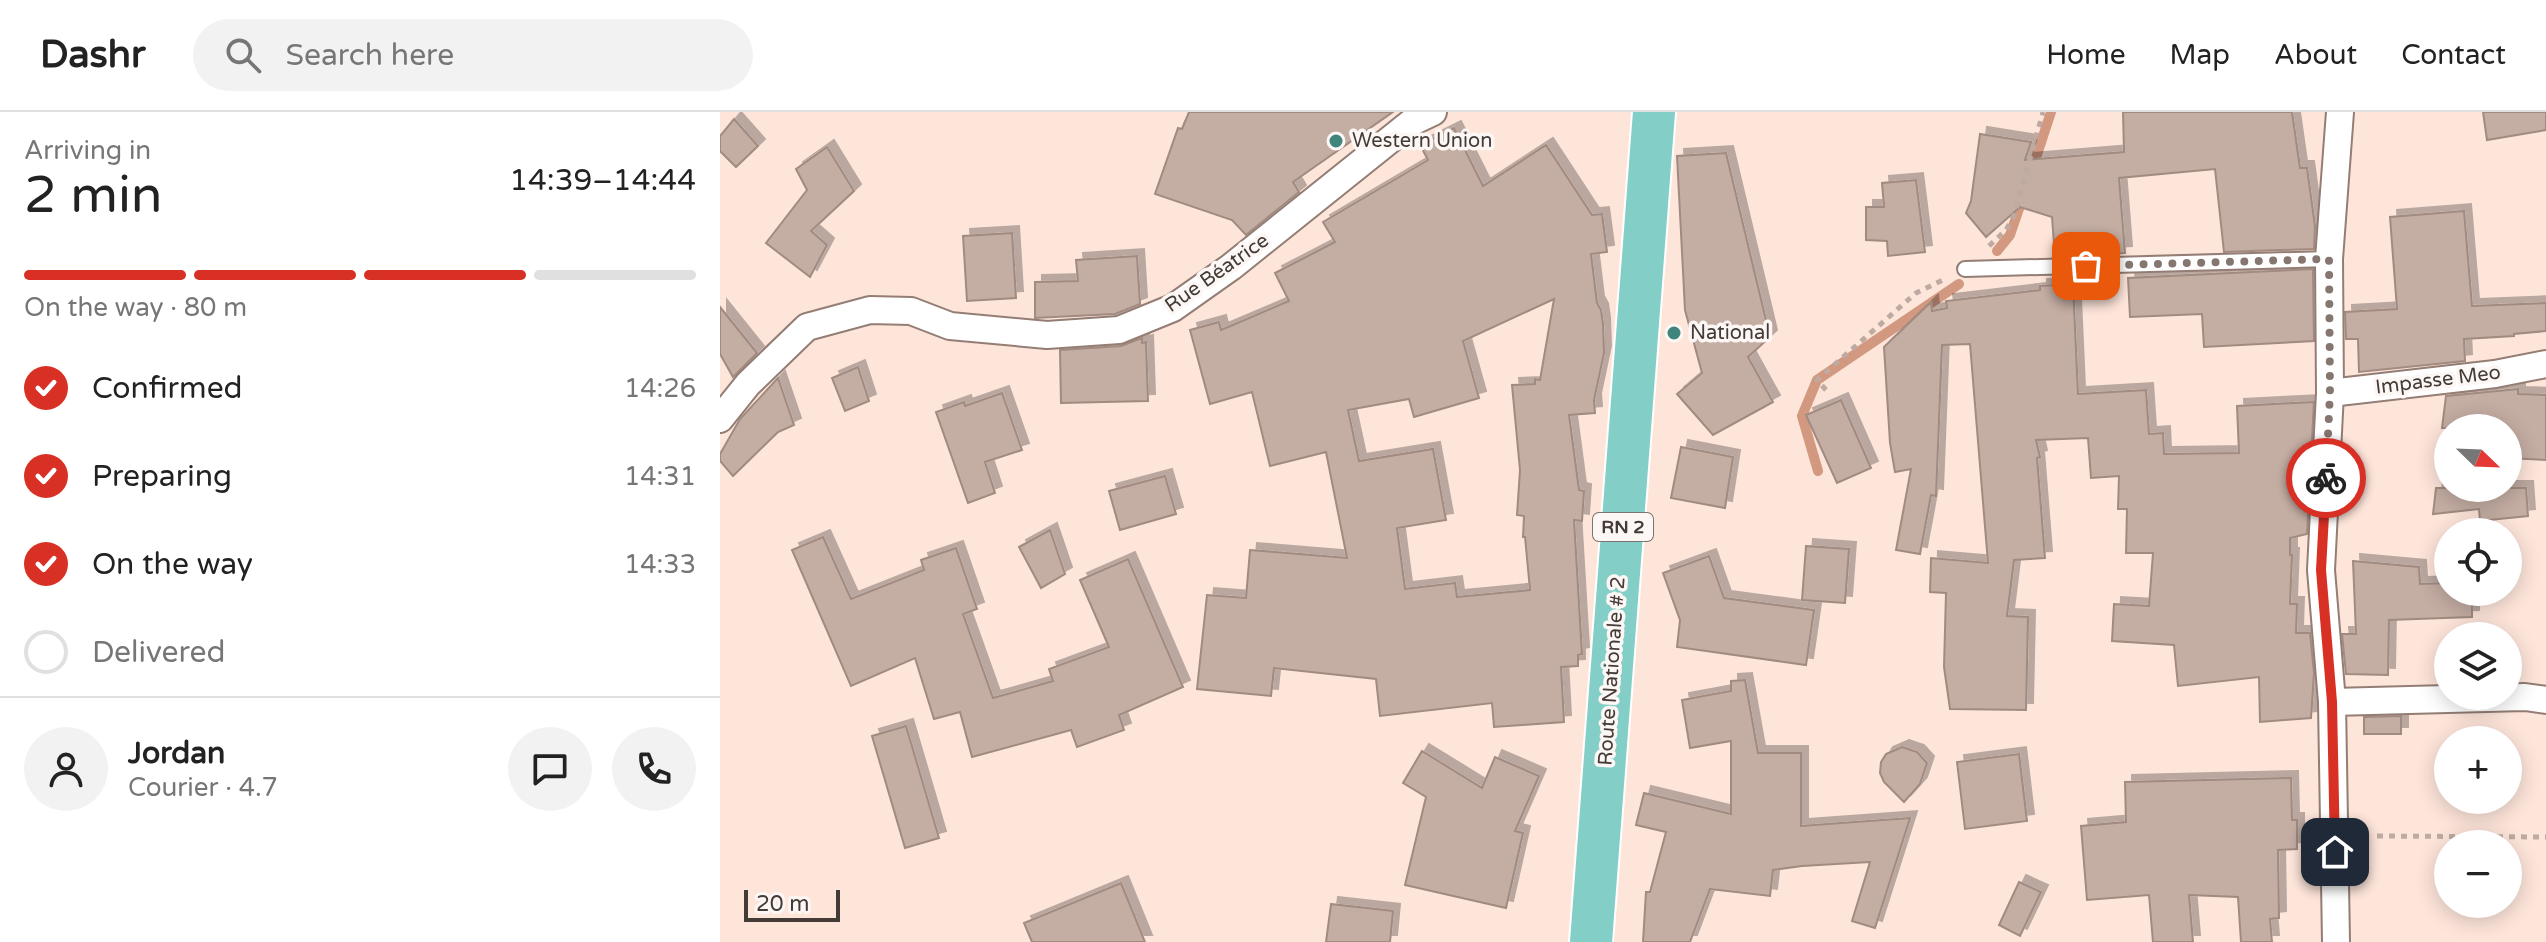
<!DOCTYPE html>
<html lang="en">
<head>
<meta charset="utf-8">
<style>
  :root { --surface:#fff; --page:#f2f2f2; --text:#222; --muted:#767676; --line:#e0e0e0; --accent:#d93025 }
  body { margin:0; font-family:"Varela Round",sans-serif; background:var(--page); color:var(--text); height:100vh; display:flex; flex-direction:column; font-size:30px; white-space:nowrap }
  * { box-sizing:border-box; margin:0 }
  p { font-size:26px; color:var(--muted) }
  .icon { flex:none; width:44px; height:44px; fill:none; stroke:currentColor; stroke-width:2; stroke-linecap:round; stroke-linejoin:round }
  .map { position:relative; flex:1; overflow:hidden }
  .details { display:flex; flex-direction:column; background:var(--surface); width:720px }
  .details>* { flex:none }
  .needle { width:52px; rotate:113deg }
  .buttons { position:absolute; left:1714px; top:302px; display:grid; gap:16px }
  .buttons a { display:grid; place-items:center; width:88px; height:88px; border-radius:50%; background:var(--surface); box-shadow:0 4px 20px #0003; font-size:40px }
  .scale { position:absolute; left:24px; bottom:20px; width:96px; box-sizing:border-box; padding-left:8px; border:4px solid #443a36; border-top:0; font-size:22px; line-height:28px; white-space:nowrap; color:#443a36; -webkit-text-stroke:6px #fcf7f5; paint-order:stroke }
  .pin { position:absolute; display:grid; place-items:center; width:68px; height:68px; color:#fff; margin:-34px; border-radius:16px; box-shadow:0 4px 12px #0006 }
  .courier { position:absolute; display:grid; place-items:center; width:80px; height:80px; margin:-40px; border:6px solid #d93025; border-radius:50%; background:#fff; color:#222; box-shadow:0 2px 10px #0007 }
  .summary em { font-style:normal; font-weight:600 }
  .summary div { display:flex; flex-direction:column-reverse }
  .summary { display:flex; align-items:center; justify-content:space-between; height:136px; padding:0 24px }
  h1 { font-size:52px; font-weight:600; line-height:60px }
  .bar { display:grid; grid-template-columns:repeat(4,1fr); gap:12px 8px; align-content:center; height:96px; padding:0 24px }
  .bar i { height:10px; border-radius:6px; background:var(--line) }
  .bar .selected { background:var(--accent) }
  .bar p { grid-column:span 4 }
  .line { display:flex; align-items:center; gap:20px; padding:0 24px; border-top:2px solid var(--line) }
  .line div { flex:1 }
  .round { display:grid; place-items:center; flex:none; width:84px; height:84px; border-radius:42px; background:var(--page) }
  ol { padding:0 24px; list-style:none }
  li { display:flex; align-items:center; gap:24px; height:88px }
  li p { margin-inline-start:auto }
  li .icon { padding:8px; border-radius:50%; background:var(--accent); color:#fff; stroke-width:4 }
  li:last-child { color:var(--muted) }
  li i { width:44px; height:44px; border:4px solid var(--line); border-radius:50% }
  header { display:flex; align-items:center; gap:48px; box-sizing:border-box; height:112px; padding:0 40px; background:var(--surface); border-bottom:2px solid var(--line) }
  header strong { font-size:38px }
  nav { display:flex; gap:44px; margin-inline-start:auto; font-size:28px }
  .search { width:560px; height:72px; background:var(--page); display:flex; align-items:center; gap:20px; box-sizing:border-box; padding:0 28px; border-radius:44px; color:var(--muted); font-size:30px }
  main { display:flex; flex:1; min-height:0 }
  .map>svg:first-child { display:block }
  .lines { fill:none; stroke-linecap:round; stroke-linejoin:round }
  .stream { stroke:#d29980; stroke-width:10 }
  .building { fill:#c4ada3; stroke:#a18b81; stroke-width:2; fill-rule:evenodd; filter:url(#shadow) }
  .lane-casing { stroke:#937d74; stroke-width:18 }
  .street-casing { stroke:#937d74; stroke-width:30 }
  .primary-casing { stroke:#fff; stroke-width:46 }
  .path { stroke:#beaaa1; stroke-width:5; stroke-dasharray:6 6; stroke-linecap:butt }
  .lane { stroke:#fff; stroke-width:14 }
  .street { stroke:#fff; stroke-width:26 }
  .primary { stroke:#83cfc7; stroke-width:42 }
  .done { stroke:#85766f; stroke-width:8; stroke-dasharray:0 14.4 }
  .route { stroke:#d93025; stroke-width:10 }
  .poi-dot { fill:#40857c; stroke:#fcf7f5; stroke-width:3 }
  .labels { text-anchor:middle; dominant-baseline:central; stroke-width:7; stroke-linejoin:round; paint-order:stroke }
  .shield { fill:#fcf7f5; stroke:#7b736f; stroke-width:2 }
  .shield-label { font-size:18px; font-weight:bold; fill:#443a36 }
  .poi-label { font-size:20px; fill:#443a36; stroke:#fcf7f5; text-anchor:start }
  .street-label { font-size:20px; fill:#443a36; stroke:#fcf7f5 }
</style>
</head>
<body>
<header>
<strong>Dashr</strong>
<div class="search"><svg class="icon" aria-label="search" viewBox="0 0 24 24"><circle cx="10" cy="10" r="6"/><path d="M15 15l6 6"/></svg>Search here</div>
<nav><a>Home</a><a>Map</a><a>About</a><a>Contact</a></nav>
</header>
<main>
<section class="details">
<div class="summary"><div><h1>2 min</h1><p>Arriving in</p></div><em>14:39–14:44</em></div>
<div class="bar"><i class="selected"></i><i class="selected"></i><i class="selected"></i><i></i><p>On the way · 80 m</p></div>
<ol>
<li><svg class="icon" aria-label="check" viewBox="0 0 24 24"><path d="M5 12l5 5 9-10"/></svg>Confirmed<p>14:26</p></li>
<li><svg class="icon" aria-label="check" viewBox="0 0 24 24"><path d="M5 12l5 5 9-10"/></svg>Preparing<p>14:31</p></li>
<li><svg class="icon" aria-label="check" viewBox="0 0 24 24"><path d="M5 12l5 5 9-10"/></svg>On the way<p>14:33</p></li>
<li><i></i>Delivered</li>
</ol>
<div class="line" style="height:144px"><a class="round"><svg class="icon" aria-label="person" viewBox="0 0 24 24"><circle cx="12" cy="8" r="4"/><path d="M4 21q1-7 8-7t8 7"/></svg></a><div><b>Jordan</b><p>Courier · 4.7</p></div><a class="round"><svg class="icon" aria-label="chat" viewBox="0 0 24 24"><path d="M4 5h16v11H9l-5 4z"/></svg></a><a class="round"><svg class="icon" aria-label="phone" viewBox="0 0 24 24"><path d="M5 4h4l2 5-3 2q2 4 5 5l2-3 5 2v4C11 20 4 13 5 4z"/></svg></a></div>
</section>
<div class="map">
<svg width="1826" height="830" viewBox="0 0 1826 830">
  <defs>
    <filter id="shadow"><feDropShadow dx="7" dy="-7" stdDeviation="0" flood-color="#0004"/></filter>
  </defs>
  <rect width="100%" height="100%" fill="#fee5da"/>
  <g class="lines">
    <!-- stream -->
    <path class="stream" d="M 1312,58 L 1331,0
      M 1277,139 L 1290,123 L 1303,85
      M 1098,359 L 1082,304 L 1097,268 L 1239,172"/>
  </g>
  <!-- building -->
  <path class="building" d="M 469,0 L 673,0 L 573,70 L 579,80 L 526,123 L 512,108 L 435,82 L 458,16 L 462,17 Z
    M 1403,0 L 1572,0 L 1580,56 L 1587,56 L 1595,114 L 1594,137 L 1504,140 L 1495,57 L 1399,66 L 1405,141 L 1335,145 L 1332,105 L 1300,95 L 1266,125 L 1246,101 L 1251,89 L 1260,22 L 1311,30 L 1305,48 L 1404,40 Z
    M 1763,0 L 1826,0 L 1826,18 L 1767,28 Z
    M 14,7 L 38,34 L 16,55 L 0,39 L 0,24 Z
    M 734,16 L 763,74 L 826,33 L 872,103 L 882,102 L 887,140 L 871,142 L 877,191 L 881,198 L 883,212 L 884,241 L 874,288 L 875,301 L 849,303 L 859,378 L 864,379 L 862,409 L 854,408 L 862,542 L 858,543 L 858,554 L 841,555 L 844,610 L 774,615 L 772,591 L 660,604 L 656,567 L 554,556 L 551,584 L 477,577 L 487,483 L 526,486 L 530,438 L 627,446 L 606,340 L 550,354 L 532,280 L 490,292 L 470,218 L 499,210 L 501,218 L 569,189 L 555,161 L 615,130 L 603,110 L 708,48 L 700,33 ZM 834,187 L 820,268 L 815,267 L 815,272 L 792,273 L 800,358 L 797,403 L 804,404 L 803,425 L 805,425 L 810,478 L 737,485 L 735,471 L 685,477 L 677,416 L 726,408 L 713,337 L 639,349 L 628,298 L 689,287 L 694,305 L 759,286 L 743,229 Z
    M 107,35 L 134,79 L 91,119 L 107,133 L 90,165 L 46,131 L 87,78 L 76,57 Z
    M 1006,41 L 1050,225 L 1028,245 L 1053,290 L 993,323 L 957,282 L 982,261 L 965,198 L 957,44 Z
    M 1196,68 L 1205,140 L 1168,144 L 1167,129 L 1146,128 L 1146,95 L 1164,95 L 1162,71 Z
    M 1744,99 L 1752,194 L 1826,191 L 1826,219 L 1794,222 L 1794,224 L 1744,227 L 1745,249 L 1639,260 L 1638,227 L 1626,227 L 1625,200 L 1677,197 L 1670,105 Z
    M 292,121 L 296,186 L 247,189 L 243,124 Z
    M 417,144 L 420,192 L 395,202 L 315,206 L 315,170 L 358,169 L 356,148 Z
    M 1593,157 L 1594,229 L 1484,235 L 1482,202 L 1410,205 L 1408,166 Z
    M 1353,172 L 1358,282 L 1426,278 L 1429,322 L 1443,321 L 1444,342 L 1519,341 L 1517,294 L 1594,290 L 1587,422 L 1570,426 L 1570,443 L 1572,443 L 1570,492 L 1577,492 L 1576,521 L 1590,521 L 1594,561 L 1591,606 L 1540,610 L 1539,565 L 1458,574 L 1454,533 L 1392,529 L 1394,492 L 1429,494 L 1433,441 L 1406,441 L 1407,397 L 1398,397 L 1399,364 L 1371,366 L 1368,326 L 1316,328 L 1320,345 L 1317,346 L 1325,446 L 1294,448 L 1287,504 L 1308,505 L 1306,598 L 1230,597 L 1224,555 L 1226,481 L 1210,480 L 1211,446 L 1268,451 L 1250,232 L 1222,233 L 1216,384 L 1211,383 L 1200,442 L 1176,438 L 1191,357 L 1175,360 L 1170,331 L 1164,235 L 1211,190 L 1212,199 L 1227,196 L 1226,189 L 1320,178 L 1320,174 Z
    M 0,195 L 37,241 L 13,265 L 0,242 Z
    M 422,226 L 422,231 L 426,230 L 428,289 L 341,291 L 340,238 L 401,234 Z
    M 138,255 L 149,289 L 125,299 L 112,266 Z
    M 58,266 L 74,313 L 58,320 L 13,364 L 0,349 L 0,342 L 20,307 Z
    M 1798,277 L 1798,282 L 1826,283 L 1826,348 L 1788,346 L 1788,316 L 1722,316 L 1726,284 Z
    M 282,281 L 302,338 L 265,350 L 275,381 L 248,391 L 216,300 L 244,290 L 245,294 Z
    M 1121,288 L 1151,356 L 1117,371 L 1086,303 Z
    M 961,335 L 1013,345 L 1005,396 L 951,386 Z
    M 445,364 L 456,402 L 400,418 L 389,379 Z
    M 1716,376 L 1806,376 L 1808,404 L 1760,409 L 1759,397 L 1713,402 Z
    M 330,418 L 345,462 L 321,476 L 299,435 Z
    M 103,425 L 131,487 L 204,458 L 201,448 L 236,436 L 257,497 L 243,502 L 273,586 L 333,569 L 329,557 L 389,535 L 360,468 L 408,447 L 463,575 L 399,603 L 404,618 L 357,635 L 351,618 L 252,645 L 240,600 L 214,607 L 195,546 L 131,574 L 72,438 Z
    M 1086,434 L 1129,437 L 1125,491 L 1082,488 Z
    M 989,444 L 1004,486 L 1094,498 L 1086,553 L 957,535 L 960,508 L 943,461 Z
    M 1633,449 L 1699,455 L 1700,472 L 1728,471 L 1728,480 L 1752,480 L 1752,505 L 1669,508 L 1668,563 L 1626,562 L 1622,522 L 1636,522 Z
    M 1025,568 L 1038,641 L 1081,641 L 1081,714 L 1190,706 L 1155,816 L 1132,809 L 1150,750 L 1082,754 L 1053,758 L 1050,784 L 990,777 L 970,830 L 923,830 L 926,780 L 930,780 L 946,720 L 916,713 L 924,681 L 1011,702 L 1011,629 L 970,636 L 962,588 L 1011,579 L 1011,569 Z
    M 1681,604 L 1681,622 L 1644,622 L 1644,605 Z
    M 186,614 L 219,726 L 185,736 L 152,624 Z
    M 1182,635 L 1197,640 L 1207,651 L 1200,672 L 1184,690 L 1164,670 L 1160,661 L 1161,650 L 1166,642 Z
    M 702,639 L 762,676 L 775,645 L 819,664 L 795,719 L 803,721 L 786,796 L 685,773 L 706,685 L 683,671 Z
    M 1299,642 L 1307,709 L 1245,717 L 1237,650 Z
    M 1571,666 L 1572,708 L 1577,708 L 1577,737 L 1558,738 L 1559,806 L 1550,807 L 1552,830 L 1521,830 L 1518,785 L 1469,783 L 1473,830 L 1433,830 L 1429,783 L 1367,788 L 1361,714 L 1406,710 L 1405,670 Z
    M 1299,770 L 1321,780 L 1300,824 L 1279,813 Z
    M 401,771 L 425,830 L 312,830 L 304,811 Z
    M 611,792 L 673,799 L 670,830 L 606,830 Z"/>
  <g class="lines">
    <defs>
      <path id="lane" d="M 1245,157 L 1609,147"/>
      <path id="street" d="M 1610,281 L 1775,262 L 1826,252
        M 0,307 L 28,272 L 87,215 L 150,198 L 191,199 L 230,214 L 327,223 L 399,218 L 453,196 L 511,155 L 692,10 L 713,0
        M 1612,590 L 1805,585 L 1826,588
        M 1616,830 L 1612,590 L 1601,458 L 1610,281 L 1609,147 L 1620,0"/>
      <path id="primary" d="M 871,830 L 934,0"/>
    </defs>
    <!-- lane casing -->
    <use href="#lane" class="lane-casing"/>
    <!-- street casing -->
    <use href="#street" class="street-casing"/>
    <!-- primary casing -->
    <use href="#primary" class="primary-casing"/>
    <!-- path -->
    <path class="path" d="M 1269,134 L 1286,118 L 1294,104 L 1323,0
      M 1106,278 L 1097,268 L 1196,181 L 1227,166
      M 1657,724 L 1826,725"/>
    <!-- lane -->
    <use href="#lane" class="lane"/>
    <!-- street -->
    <use href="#street" class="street"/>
    <!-- primary -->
    <use href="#primary" class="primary"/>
  </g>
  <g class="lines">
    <!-- done -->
    <path class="done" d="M 1366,154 L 1609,147 L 1610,281 L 1606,366"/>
    <!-- route -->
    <path class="route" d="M 1606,366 L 1601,458 L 1612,590 L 1615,740"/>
  </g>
  <!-- markers -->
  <g class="poi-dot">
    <circle cx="616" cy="29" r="8"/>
    <circle cx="954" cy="221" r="8"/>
  </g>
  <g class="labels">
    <!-- shield labels -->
    <rect class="shield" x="873" y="401" width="60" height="28" rx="6"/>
    <g class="shield-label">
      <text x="903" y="415">RN 2</text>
    </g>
    <!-- poi labels -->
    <g class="poi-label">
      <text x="632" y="29">Western Union</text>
      <text x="970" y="221">National</text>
    </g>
    <!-- street labels -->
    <g class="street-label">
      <text transform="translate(497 161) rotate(-35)">Rue Béatrice</text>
      <text transform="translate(1718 268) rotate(-7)">Impasse Meo</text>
      <text transform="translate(892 559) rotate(-86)">Route Nationale # 2</text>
    </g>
  </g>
</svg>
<div class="buttons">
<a><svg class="needle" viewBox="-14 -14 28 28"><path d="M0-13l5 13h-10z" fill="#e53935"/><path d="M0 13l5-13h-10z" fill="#767676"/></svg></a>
<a><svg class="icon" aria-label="locate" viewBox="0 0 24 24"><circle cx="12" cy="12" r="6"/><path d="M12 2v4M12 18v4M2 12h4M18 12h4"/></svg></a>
<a><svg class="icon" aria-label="layers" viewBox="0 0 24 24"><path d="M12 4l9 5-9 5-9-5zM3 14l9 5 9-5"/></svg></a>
<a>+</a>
<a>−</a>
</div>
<div class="scale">20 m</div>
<div class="pin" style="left:1366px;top:154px;background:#ea580c"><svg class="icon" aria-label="bag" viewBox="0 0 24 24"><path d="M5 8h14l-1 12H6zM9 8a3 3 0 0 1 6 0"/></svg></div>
<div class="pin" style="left:1615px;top:740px;background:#1f2937"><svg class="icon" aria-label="home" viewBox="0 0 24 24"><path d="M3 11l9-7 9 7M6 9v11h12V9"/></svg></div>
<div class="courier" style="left:1606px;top:366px"><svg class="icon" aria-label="bike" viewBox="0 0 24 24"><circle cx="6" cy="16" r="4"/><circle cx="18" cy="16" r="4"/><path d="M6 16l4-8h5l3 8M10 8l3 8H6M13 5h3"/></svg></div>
</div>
</main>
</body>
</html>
